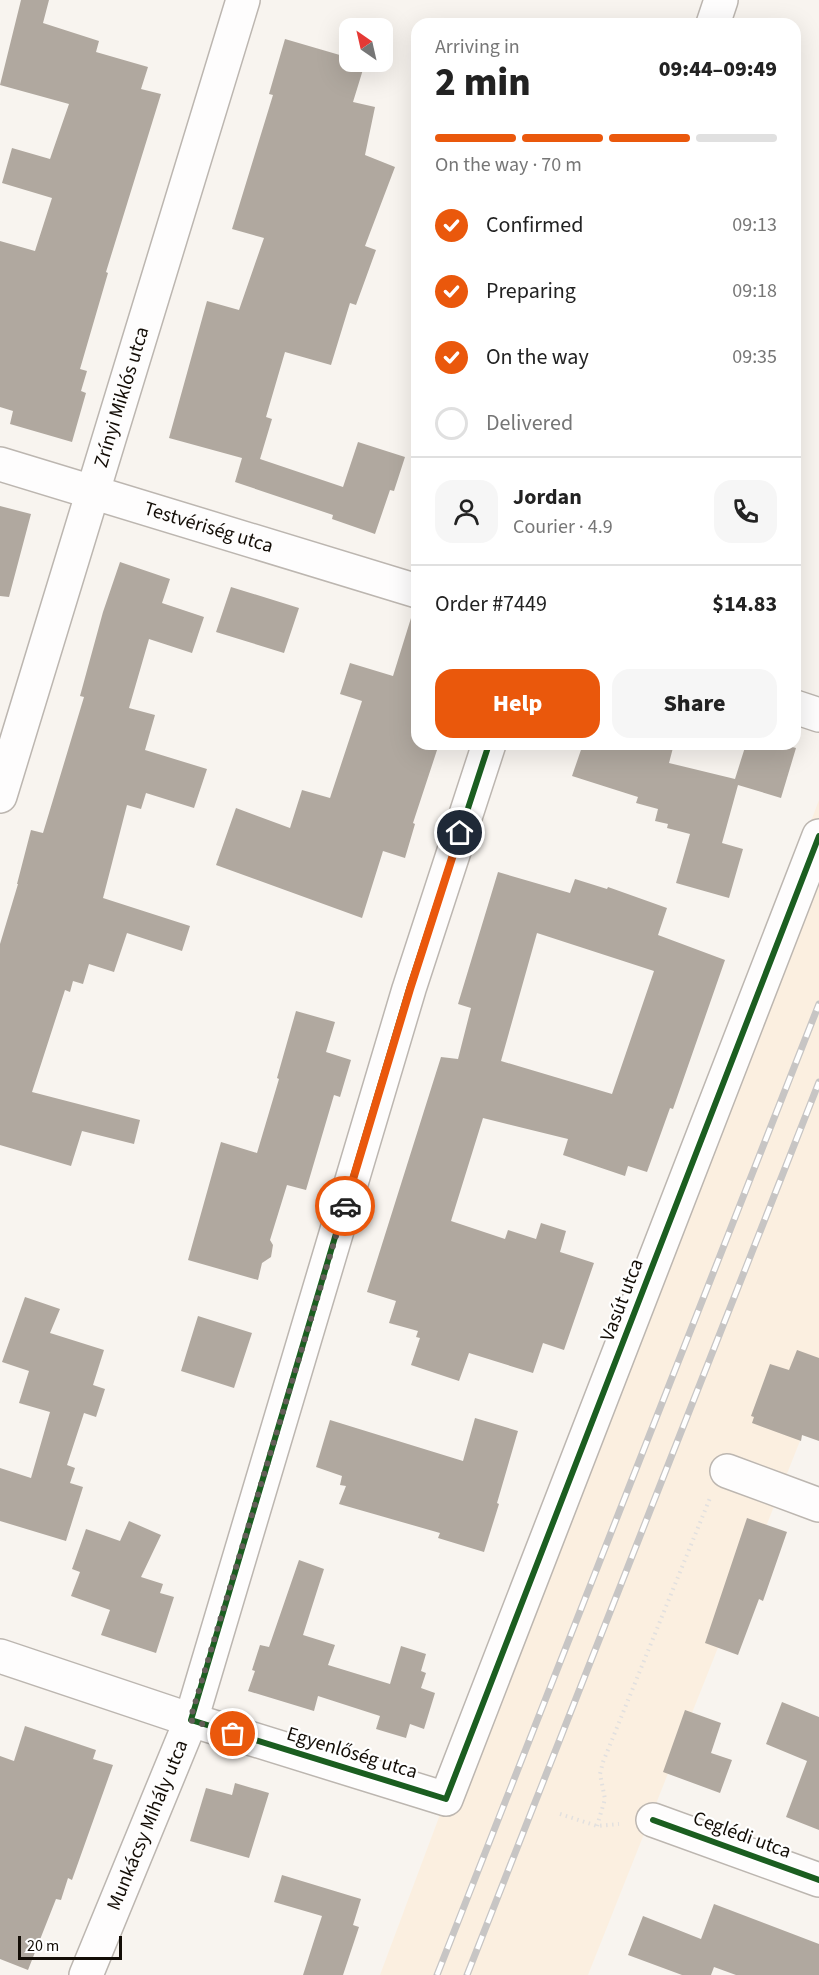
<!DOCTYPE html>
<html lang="en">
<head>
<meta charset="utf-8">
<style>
  :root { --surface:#fff; --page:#f6f6f6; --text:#222; --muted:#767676; --line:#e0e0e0; --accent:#ea580c }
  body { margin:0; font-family:"Source Sans 3",sans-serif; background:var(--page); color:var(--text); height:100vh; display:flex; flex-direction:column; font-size:22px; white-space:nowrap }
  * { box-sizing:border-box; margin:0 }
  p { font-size:20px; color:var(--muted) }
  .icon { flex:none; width:33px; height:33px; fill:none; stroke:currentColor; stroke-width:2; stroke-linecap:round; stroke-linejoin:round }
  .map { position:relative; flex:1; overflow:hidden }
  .details { position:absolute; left:411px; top:18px; width:390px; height:732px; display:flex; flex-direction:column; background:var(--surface); border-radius:18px; box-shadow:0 6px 24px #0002 }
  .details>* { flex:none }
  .needle { width:39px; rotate:326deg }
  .controls { position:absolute; left:339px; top:18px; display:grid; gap:12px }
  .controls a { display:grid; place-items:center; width:54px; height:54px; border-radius:12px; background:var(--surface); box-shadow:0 6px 24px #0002; font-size:30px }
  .scale { position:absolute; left:18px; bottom:15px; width:104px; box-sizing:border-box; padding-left:6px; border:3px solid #130d06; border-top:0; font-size:16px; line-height:21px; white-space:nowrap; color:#130d06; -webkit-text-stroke:4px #fff; paint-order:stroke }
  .pin { position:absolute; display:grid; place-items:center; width:51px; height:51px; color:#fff; margin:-26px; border:3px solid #fff; border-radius:50%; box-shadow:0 2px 6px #0007 }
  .courier { position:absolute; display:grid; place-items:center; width:60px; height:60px; margin:-30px; border:4px solid #ea580c; border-radius:50%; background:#fff; color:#222; box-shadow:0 2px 8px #0007 }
  .summary em { font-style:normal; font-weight:800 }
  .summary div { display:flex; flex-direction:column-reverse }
  .summary { display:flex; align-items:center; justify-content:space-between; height:102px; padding:0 24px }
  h1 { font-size:39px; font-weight:800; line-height:45px }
  .bar { display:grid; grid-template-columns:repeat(4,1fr); gap:9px 6px; align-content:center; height:72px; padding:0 24px }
  .bar i { height:8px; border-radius:4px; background:var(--line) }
  .bar .active { background:var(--accent) }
  .bar p { grid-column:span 4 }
  .line { display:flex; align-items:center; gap:15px; padding:0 24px; border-top:2px solid var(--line) }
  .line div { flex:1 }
  .round { display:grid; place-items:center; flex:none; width:63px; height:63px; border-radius:18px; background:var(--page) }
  ol { padding:0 24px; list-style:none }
  li { display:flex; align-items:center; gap:18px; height:66px }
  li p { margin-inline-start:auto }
  li .icon { padding:6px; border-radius:50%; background:var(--accent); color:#fff; stroke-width:4 }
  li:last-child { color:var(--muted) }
  li i { width:33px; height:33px; border:3px solid var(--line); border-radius:50% }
  .primary-button { display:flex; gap:12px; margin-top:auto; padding:12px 24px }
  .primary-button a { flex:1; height:69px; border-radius:18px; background:var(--accent); color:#fff; font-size:24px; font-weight:800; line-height:69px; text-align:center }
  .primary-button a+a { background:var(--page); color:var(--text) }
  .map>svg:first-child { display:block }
  .built { fill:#fbefe0 }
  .building { fill:#b0a89f; fill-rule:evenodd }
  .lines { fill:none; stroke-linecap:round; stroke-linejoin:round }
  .minor-casing { stroke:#bcb6b0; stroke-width:36 }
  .path { stroke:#e2e0df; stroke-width:4; stroke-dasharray:1.5 4.5; stroke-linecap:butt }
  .minor { stroke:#fefdfd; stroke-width:33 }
  .rail-casing { stroke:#c7c5c4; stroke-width:7 }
  .rail { stroke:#fff; stroke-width:4.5; stroke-dasharray:14; stroke-linecap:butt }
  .cycleway-casing { stroke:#fff; stroke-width:10 }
  .cycleway { stroke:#1b5e20; stroke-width:6 }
  .done { stroke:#635e58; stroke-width:6; stroke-dasharray:0 10.8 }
  .route { stroke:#ea580c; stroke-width:8 }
  .labels { text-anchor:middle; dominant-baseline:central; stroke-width:4.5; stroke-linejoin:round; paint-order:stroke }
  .street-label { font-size:20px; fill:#130d06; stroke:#fff }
</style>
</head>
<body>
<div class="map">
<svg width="819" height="1975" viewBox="0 0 819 1975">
  <rect width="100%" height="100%" fill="#f8f4ef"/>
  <!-- built -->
  <path class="built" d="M 819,800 L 819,1393 L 588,1975 L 380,1975 Z"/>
  <!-- building -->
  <path class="building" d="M 21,0 L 49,0 L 43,23 L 99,41 L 96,52 L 148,67 L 141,89 L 161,94 L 106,272 L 108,273 L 80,369 L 87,371 L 81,391 L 86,393 L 72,442 L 10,424 L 13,411 L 0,407 L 0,241 L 35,251 L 52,198 L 2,183 L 12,148 L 50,159 L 69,104 L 0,85 Z
    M 285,39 L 350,58 L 350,62 L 365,63 L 353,102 L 375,107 L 365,155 L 395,167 L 365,246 L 376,250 L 356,305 L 350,303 L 331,365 L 285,352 L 266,417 L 272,419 L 260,459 L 343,487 L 358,442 L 405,457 L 394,491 L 390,490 L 375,534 L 332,519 L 333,515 L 235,482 L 242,458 L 169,438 L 207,301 L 239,310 L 264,238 L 232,229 L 273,95 L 269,94 Z
    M 0,506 L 31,514 L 9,597 L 0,596 Z
    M 120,562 L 170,579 L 162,603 L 204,617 L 192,653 L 149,639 L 129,708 L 155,715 L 145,750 L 207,769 L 194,808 L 146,793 L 141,809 L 127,805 L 103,898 L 190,926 L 182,951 L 127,933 L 114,972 L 89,964 L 83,984 L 73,981 L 70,992 L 65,990 L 32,1092 L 140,1120 L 134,1144 L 82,1131 L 71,1166 L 0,1145 L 0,944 L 18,884 L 17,884 L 31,830 L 43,833 L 84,697 L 80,696 L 103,612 Z
    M 231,587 L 299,608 L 284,653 L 216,632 Z
    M 411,618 L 417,619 L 417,744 L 439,744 L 413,823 L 415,824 L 405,858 L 383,851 L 362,918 L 216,865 L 236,808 L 290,828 L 302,790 L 330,798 L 362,701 L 340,694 L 350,663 L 393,676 Z
    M 583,744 L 674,744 L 669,763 L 735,779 L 746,744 L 781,744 L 796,748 L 781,798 L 738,785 L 722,843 L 743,849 L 729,898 L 676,883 L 690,834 L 667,828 L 668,824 L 655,821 L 658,809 L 636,803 L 638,797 L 572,776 Z
    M 498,872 L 570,893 L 575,879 L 607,889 L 608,887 L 667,908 L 658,935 L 725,960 L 673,1109 L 670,1108 L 647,1172 L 628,1166 L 625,1176 L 563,1155 L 568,1139 L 483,1118 L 451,1221 L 505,1239 L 508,1230 L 536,1239 L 541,1223 L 566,1231 L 560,1252 L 594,1263 L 564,1350 L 543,1343 L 533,1373 L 469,1353 L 459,1381 L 411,1365 L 420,1338 L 416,1337 L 418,1331 L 389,1323 L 396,1301 L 367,1292 L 441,1057 L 458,1059 L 471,1008 L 458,1004 ZM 537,933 L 654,971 L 612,1094 L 501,1061 Z
    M 296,1011 L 335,1022 L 326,1052 L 351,1060 L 340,1097 L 334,1095 L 306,1190 L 287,1185 L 270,1240 L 273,1245 L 271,1257 L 262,1263 L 258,1280 L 188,1260 L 221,1142 L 257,1153 L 279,1079 L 277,1078 Z
    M 25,1297 L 60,1309 L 50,1333 L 104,1350 L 93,1385 L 105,1389 L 96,1417 L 84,1413 L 67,1465 L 75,1468 L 70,1483 L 83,1487 L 66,1541 L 0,1521 L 0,1468 L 31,1478 L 50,1412 L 19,1403 L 29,1371 L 2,1362 Z
    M 198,1316 L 252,1333 L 234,1388 L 181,1371 Z
    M 797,1350 L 819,1358 L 819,1441 L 802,1435 L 801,1441 L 752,1423 L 754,1417 L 751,1416 L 770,1364 L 789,1370 Z
    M 475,1418 L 518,1431 L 497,1503 L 499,1504 L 484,1552 L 438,1538 L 440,1533 L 339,1504 L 346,1486 L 340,1485 L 342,1476 L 316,1467 L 330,1420 L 463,1461 Z
    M 747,1518 L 787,1532 L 763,1601 L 759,1599 L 738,1655 L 705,1643 Z
    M 129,1521 L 161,1535 L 141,1577 L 163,1584 L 160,1593 L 174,1597 L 156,1653 L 101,1635 L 110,1610 L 71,1596 L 80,1572 L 72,1569 L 86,1529 L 120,1541 Z
    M 299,1560 L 324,1569 L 303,1635 L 335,1645 L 328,1665 L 390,1684 L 401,1646 L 426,1654 L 421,1671 L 426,1673 L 421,1688 L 435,1693 L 424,1729 L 410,1724 L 406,1738 L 376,1729 L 380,1716 L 318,1696 L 314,1711 L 248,1691 L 255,1671 L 252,1670 L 260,1645 L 269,1647 Z
    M 782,1702 L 819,1717 L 819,1830 L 786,1817 L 807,1761 L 766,1744 Z
    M 685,1710 L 721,1723 L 711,1753 L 732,1760 L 720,1793 L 663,1772 Z
    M 25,1726 L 96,1750 L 93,1759 L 113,1765 L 72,1880 L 68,1878 L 61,1900 L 56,1899 L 28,1970 L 0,1959 L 0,1756 L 14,1761 Z
    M 235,1783 L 269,1793 L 249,1858 L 190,1841 L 206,1788 L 232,1795 Z
    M 282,1875 L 361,1899 L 353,1925 L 359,1927 L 343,1975 L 303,1975 L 322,1916 L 274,1902 Z
    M 714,1904 L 819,1944 L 819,1975 L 736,1975 L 714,1967 L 711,1975 L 682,1975 L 628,1955 L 643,1916 L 701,1939 Z"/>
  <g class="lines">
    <defs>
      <g id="minor">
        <path d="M 713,24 L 721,0"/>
        <path id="s1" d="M 0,464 L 417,591"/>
        <path d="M 795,707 L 819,715"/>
        <path id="s2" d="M 0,796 L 243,0"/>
        <path d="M 727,1471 L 819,1505"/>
        <path d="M 0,1656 L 191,1720 L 446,1799 L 819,836"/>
        <path d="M 653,1820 L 819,1880"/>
        <path id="s3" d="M 86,1975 L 191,1720 L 409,989 L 489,744"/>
      </g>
    </defs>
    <!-- minor casing -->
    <use href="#minor" class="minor-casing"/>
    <!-- path -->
    <path class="path" d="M 560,1814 L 597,1826 L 619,1824
      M 597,1826 L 605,1799 L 600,1774 L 603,1762 L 710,1498"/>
    <!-- minor -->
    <use href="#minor" class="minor"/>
    <defs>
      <path id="rail" d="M 437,1975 L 819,1004
        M 467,1975 L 819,1082"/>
    </defs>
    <!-- rail casing -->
    <use href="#rail" class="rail-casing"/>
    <!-- rail -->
    <use href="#rail" class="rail"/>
    <defs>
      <path id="cycleway" d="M 489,744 L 409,989 L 191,1720 L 446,1799 L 819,836
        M 653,1820 L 819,1880"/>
    </defs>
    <!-- cycleway casing -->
    <use href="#cycleway" class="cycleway-casing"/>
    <!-- cycleway -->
    <use href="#cycleway" class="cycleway"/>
  </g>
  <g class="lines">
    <!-- done -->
    <path class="done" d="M 233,1734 L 190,1720 L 345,1206"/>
    <!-- route -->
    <path class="route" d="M 345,1206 L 410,989 L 460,833"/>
  </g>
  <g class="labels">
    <!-- street labels -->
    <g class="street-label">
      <text stroke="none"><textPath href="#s2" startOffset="417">Zrínyi Miklós utca</textPath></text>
      <text stroke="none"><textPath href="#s1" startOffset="218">Testvériség utca</textPath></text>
      <text transform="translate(622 1300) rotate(-69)">Vasút utca</text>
      <text transform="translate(352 1753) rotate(17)">Egyenlőség utca</text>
      <text stroke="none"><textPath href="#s3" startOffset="162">Munkácsy Mihály utca</textPath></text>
      <text transform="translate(742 1835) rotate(20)">Ceglédi utca</text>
    </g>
  </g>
</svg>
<div class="controls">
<a><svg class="needle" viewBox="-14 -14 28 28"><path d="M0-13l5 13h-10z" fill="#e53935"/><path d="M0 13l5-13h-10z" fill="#767676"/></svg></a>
</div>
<div class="scale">20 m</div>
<div class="pin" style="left:233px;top:1734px;background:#ea580c"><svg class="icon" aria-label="bag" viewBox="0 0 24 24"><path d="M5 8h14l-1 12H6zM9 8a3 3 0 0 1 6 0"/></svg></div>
<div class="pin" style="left:460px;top:833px;background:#1f2937"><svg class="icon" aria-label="home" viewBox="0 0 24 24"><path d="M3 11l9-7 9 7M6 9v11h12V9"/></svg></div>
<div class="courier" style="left:345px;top:1206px"><svg class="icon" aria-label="car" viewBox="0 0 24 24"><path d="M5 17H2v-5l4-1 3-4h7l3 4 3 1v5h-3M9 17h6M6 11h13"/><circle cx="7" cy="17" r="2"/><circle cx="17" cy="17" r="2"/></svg></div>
<section class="details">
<div class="summary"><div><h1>2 min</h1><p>Arriving in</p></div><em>09:44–09:49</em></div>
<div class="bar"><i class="active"></i><i class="active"></i><i class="active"></i><i></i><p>On the way · 70 m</p></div>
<ol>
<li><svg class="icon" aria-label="check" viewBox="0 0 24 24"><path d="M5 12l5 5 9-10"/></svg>Confirmed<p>09:13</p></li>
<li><svg class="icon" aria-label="check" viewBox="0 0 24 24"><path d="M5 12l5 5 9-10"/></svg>Preparing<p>09:18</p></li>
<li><svg class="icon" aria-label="check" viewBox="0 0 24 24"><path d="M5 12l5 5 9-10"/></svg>On the way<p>09:35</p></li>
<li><i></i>Delivered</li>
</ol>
<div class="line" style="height:108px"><a class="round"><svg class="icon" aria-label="person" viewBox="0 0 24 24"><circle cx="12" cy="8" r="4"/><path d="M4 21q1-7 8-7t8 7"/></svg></a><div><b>Jordan</b><p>Courier · 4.9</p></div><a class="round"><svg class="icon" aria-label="phone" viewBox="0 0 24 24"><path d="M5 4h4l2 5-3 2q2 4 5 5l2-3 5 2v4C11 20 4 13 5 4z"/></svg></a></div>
<div class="line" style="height:78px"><div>Order #7449</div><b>$14.83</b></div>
<div class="primary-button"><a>Help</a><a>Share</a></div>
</section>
</div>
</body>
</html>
